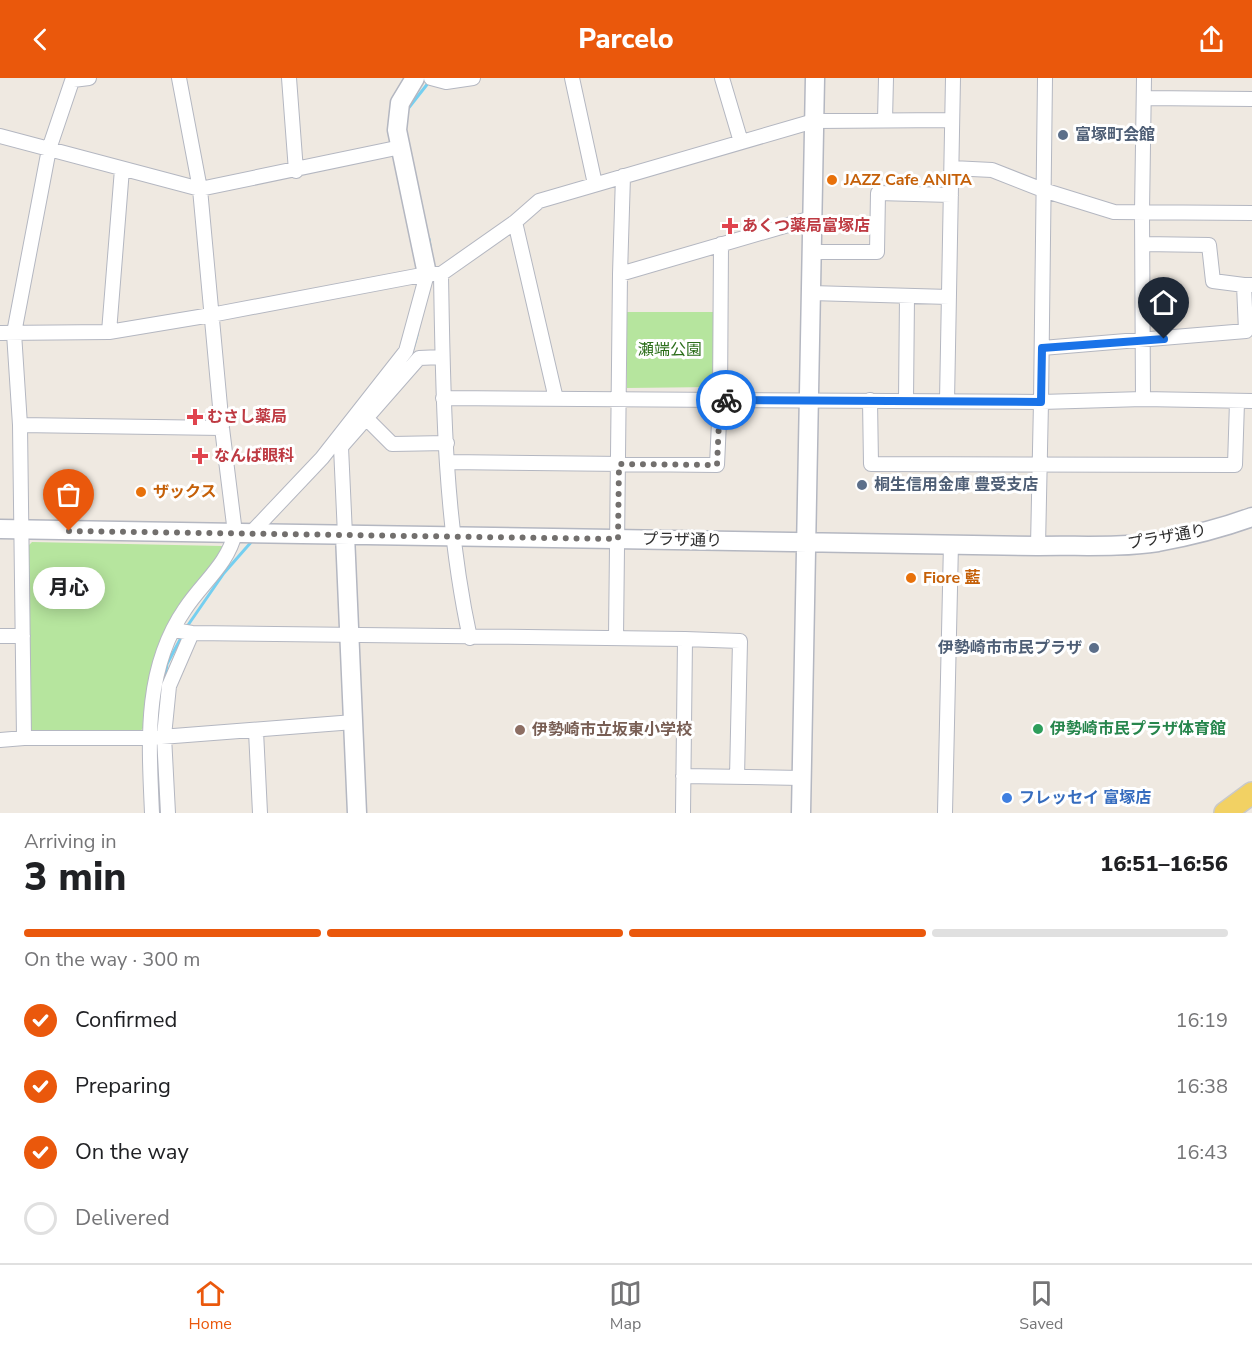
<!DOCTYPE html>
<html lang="en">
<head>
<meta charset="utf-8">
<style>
  :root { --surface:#fff; --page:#f2f2f2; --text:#202124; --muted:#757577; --line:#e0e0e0; --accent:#ea580c }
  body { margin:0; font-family:"Nunito Sans","Noto Sans JP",sans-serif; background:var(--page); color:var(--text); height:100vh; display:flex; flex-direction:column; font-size:22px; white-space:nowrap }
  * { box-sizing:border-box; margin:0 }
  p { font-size:20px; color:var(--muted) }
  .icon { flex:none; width:33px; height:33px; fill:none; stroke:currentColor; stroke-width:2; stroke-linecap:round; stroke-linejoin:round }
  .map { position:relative; height:735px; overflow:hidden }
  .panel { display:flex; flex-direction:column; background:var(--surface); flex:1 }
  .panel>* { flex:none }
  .pin { position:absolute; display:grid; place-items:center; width:51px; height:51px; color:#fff; margin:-62px -26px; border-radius:50% 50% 50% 0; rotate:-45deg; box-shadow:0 0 6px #0007 }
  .pin .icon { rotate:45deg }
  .courier { position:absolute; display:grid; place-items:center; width:60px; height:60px; margin:-30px; border:4px solid #1a73e8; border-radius:50%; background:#fff; color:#222; box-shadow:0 2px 8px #0007 }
  .bubble { position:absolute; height:42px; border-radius:21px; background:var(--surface); box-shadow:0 3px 15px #0003; font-size:20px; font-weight:800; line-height:42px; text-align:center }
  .head em { font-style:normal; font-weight:800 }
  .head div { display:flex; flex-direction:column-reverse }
  .head { display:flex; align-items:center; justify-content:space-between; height:102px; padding:0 24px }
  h1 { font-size:39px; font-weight:800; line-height:45px }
  .bar { display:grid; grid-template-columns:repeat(4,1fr); gap:9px 6px; align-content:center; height:72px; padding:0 24px }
  .bar i { height:8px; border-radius:4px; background:var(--line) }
  .bar .selected { background:var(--accent) }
  .bar p { grid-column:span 4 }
  ol { padding:0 24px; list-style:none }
  li { display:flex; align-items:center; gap:18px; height:66px }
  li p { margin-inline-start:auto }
  li .icon { padding:6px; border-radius:50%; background:var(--accent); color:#fff; stroke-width:4 }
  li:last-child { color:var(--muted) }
  li i { width:33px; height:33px; border:3px solid var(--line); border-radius:50% }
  header { display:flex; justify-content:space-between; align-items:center; height:78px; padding:0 24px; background:var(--accent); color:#fff; font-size:27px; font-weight:800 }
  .menu { display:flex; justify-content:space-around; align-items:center; height:84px; border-top:2px solid var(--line); background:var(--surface); font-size:16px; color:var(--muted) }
  .menu a { display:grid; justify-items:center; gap:3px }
  .menu .selected { color:var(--accent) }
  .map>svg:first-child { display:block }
  .green { fill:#b6e59e }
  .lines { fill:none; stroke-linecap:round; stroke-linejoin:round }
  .stream { stroke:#75cff0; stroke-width:3 }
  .street-casing { stroke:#b4b7c1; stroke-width:16 }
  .secondary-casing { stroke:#b4b7c1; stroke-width:21 }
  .primary-casing { stroke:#c9c9c9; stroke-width:24 }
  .street { stroke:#fff; stroke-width:14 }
  .secondary { stroke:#fff; stroke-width:18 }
  .primary { stroke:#f2d163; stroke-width:21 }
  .done { stroke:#726f6d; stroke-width:6; stroke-dasharray:0 10.8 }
  .route { stroke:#1a73e8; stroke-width:8 }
  .service-dot { fill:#5c6f8a; stroke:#fff; stroke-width:2 }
  .food-dot { fill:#e8710a; stroke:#fff; stroke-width:2 }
  .health-dot { fill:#e0444e; stroke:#fff; stroke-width:2 }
  .leisure-dot { fill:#2e9e5b; stroke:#fff; stroke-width:2 }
  .education-dot { fill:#8d6e63; stroke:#fff; stroke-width:2 }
  .shop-dot { fill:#3f7fe0; stroke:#fff; stroke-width:2 }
  .labels { text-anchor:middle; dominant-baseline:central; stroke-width:6; stroke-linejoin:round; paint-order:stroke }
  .service-label { font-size:16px; font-weight:bold; fill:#4e5e75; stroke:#fff; text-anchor:start }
  .food-label { font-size:16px; font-weight:bold; fill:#c56008; stroke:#fff; text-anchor:start }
  .health-label { font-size:16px; font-weight:bold; fill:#be3a42; stroke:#fff; text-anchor:start }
  .park-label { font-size:16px; fill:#2c6e1b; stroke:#fff }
  .street-label { font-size:16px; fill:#2e2e2e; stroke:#fff }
  .leisure-label { font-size:16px; font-weight:bold; fill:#27864d; stroke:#fff; text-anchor:start }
  .education-label { font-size:16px; font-weight:bold; fill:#785e54; stroke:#fff; text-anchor:start }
  .shop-label { font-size:16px; font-weight:bold; fill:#366cbe; stroke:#fff; text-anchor:start }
</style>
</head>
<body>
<header><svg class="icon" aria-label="back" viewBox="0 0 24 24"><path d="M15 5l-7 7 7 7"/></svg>Parcelo<svg class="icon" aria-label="share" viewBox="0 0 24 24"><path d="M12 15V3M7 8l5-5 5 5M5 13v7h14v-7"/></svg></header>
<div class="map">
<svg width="1252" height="735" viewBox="0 0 1252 735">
  <rect width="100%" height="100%" fill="#efe9e1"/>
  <!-- green -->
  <path class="green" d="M 627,234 L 714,234 L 713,309 L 627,310 Z
    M 32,464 L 222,468 L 224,475 L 150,599 L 143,650 L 139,655 L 33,654 L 28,651 L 27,469 Z"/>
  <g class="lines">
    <!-- stream -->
    <path class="stream" d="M 407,32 L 429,4
      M 429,161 L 433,190
      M 412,274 L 417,257
      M 186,550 L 224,495 L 253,462
      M 164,605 L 167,586 L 182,558
      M 157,655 L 161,623
      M 157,677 L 160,735"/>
    <defs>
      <path id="street" d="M 289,0 L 296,93
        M 431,0 L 446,4 L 473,0
        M 572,0 L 595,106
        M 722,0 L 741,64
        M 73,2 L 89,0
        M 1144,20 L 1252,21
        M 885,42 L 886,0
        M 0,58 L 200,111 L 401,69
        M 952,90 L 992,92 L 1043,112 L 1114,134 L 1252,135
        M 515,144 L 556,321
        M 1143,166 L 1209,167 L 1213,203 L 1244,207
        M 812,174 L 877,174 L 878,115 L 951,117
        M 441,196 C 443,317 444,441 470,560
        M 620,196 L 812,140
        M 811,215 L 949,219
        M 109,254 L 122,91
        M 0,255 L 109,254 L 211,237 L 427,196 L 441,196 L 515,144 L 539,123 L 814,43 L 952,42
        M 1042,270 L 1246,253 L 1244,207 L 1252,207
        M 443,320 L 1041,324 L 1143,321 L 1252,323
        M 1143,321 L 1142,134 L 1144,0
        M 870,322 L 871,386 L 1235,387 L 1237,324
        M 906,322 L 907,218
        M 947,323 L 953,0
        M 366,340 L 392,366 L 447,365
        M 20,347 L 222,350
        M 448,384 L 717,387 L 720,322 L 721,166
        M 251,455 L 322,380 L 406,273 L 427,196
        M 345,457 L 341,369 L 419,280 L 442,279
        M 1038,468 L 1041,324 L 1045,0
        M 174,552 L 192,555 L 685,561 L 683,735
        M 0,558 L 23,558
        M 616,560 L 620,196 L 623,98
        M 685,561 L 740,563 L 737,699
        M 256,653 L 260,735
        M 24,660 L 20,347 L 14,255 L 49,71 L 73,0
        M 0,662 L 24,660 L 148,660 L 354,644
        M 683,698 L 801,700
        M 152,735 C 149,665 143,592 185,531 C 202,505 228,486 235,455 L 222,350 L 200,111 L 179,0
        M 168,735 L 164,658 L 169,608 L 192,555
        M 945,735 L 951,465"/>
      <path id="secondary" d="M 415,0 L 400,25 L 397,52 L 427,196
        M 0,451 L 1038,468 C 1077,467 1119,470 1158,464 C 1190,458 1222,450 1252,439
        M 345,457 L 357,735
        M 801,735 L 815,0"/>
      <path id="primary" d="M 1225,735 L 1252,715"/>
    </defs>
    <!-- street casing -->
    <use href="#street" class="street-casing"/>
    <!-- secondary casing -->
    <use href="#secondary" class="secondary-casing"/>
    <!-- primary casing -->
    <use href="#primary" class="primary-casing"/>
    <!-- street -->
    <use href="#street" class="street"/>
    <!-- secondary -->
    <use href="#secondary" class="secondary"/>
    <!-- primary -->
    <use href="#primary" class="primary"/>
  </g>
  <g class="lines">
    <!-- done -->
    <path class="done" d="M 69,453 L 618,461 L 619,386 L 717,387 L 720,322 L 726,322"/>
    <!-- route -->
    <path class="route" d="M 726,322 L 1041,324 L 1042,270 L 1164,261"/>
  </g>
  <!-- markers -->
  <g class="service-dot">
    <circle cx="1063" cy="57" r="6"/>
    <circle cx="862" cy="407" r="6"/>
    <circle cx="1094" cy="570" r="6"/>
  </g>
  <g class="food-dot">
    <circle cx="832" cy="102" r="6"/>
    <circle cx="141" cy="414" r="6"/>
    <circle cx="911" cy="500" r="6"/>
  </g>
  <g class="health-dot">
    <path d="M727 139h6v6h6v6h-6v6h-6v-6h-6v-6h6z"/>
    <path d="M192 330h6v6h6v6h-6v6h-6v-6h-6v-6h6z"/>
    <path d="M197 369h6v6h6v6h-6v6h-6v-6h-6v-6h6z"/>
  </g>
  <circle class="leisure-dot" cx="1038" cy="651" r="6"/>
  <circle class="education-dot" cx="520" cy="652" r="6"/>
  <circle class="shop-dot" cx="1007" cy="720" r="6"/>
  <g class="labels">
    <!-- service labels -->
    <g class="service-label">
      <text x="1075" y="57">富塚町会館</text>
      <text x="874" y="407">桐生信用金庫 豊受支店</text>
      <text x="1082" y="570" text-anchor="end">伊勢崎市市民プラザ</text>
    </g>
    <!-- food labels -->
    <g class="food-label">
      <text x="844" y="102">JAZZ Cafe ANITA</text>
      <text x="153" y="414">ザックス</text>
      <text x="923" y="500">Fiore 藍</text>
    </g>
    <!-- health labels -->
    <g class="health-label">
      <text x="742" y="148">あくつ薬局富塚店</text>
      <text x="207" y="339">むさし薬局</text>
      <text x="214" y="378">なんば眼科</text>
    </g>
    <!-- park labels -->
    <g class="park-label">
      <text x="670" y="272">瀬端公園</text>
    </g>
    <!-- street labels -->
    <g class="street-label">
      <text transform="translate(1167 459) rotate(-10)">プラザ通り</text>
      <text transform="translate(682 462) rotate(1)">プラザ通り</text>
    </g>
    <!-- leisure labels -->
    <g class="leisure-label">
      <text x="1050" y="651">伊勢崎市民プラザ体育館</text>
    </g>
    <!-- education labels -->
    <g class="education-label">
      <text x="532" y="652">伊勢崎市立坂東小学校</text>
    </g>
    <!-- shop labels -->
    <g class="shop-label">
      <text x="1019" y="720">フレッセイ 富塚店</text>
    </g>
  </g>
</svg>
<div class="pin" style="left:69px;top:453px;background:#ea580c"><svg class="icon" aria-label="bag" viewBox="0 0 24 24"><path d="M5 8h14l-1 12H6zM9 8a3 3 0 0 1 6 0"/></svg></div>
<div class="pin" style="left:1164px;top:261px;background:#1f2937"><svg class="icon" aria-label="home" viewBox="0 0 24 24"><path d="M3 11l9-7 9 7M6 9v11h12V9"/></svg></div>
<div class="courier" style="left:726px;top:322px"><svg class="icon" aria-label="bike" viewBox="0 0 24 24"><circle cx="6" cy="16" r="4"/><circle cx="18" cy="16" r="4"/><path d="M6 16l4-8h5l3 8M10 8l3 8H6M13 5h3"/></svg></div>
<div class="bubble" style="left:33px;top:489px;width:72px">月心</div>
</div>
<section class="panel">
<div class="head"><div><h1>3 min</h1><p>Arriving in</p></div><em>16:51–16:56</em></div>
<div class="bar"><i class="selected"></i><i class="selected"></i><i class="selected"></i><i></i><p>On the way · 300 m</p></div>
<ol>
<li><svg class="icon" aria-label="check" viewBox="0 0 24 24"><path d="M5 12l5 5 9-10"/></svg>Confirmed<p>16:19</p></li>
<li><svg class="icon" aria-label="check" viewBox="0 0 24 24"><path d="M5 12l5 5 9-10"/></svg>Preparing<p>16:38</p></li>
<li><svg class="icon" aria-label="check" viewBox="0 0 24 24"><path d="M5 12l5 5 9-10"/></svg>On the way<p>16:43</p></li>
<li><i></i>Delivered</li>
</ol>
</section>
<nav class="menu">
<a class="selected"><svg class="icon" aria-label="home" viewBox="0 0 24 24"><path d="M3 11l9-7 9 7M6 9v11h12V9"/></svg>Home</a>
<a><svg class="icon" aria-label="map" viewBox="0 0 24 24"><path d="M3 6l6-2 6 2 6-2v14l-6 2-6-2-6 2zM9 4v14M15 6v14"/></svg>Map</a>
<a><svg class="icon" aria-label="saved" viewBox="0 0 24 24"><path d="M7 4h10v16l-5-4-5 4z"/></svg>Saved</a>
</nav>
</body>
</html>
